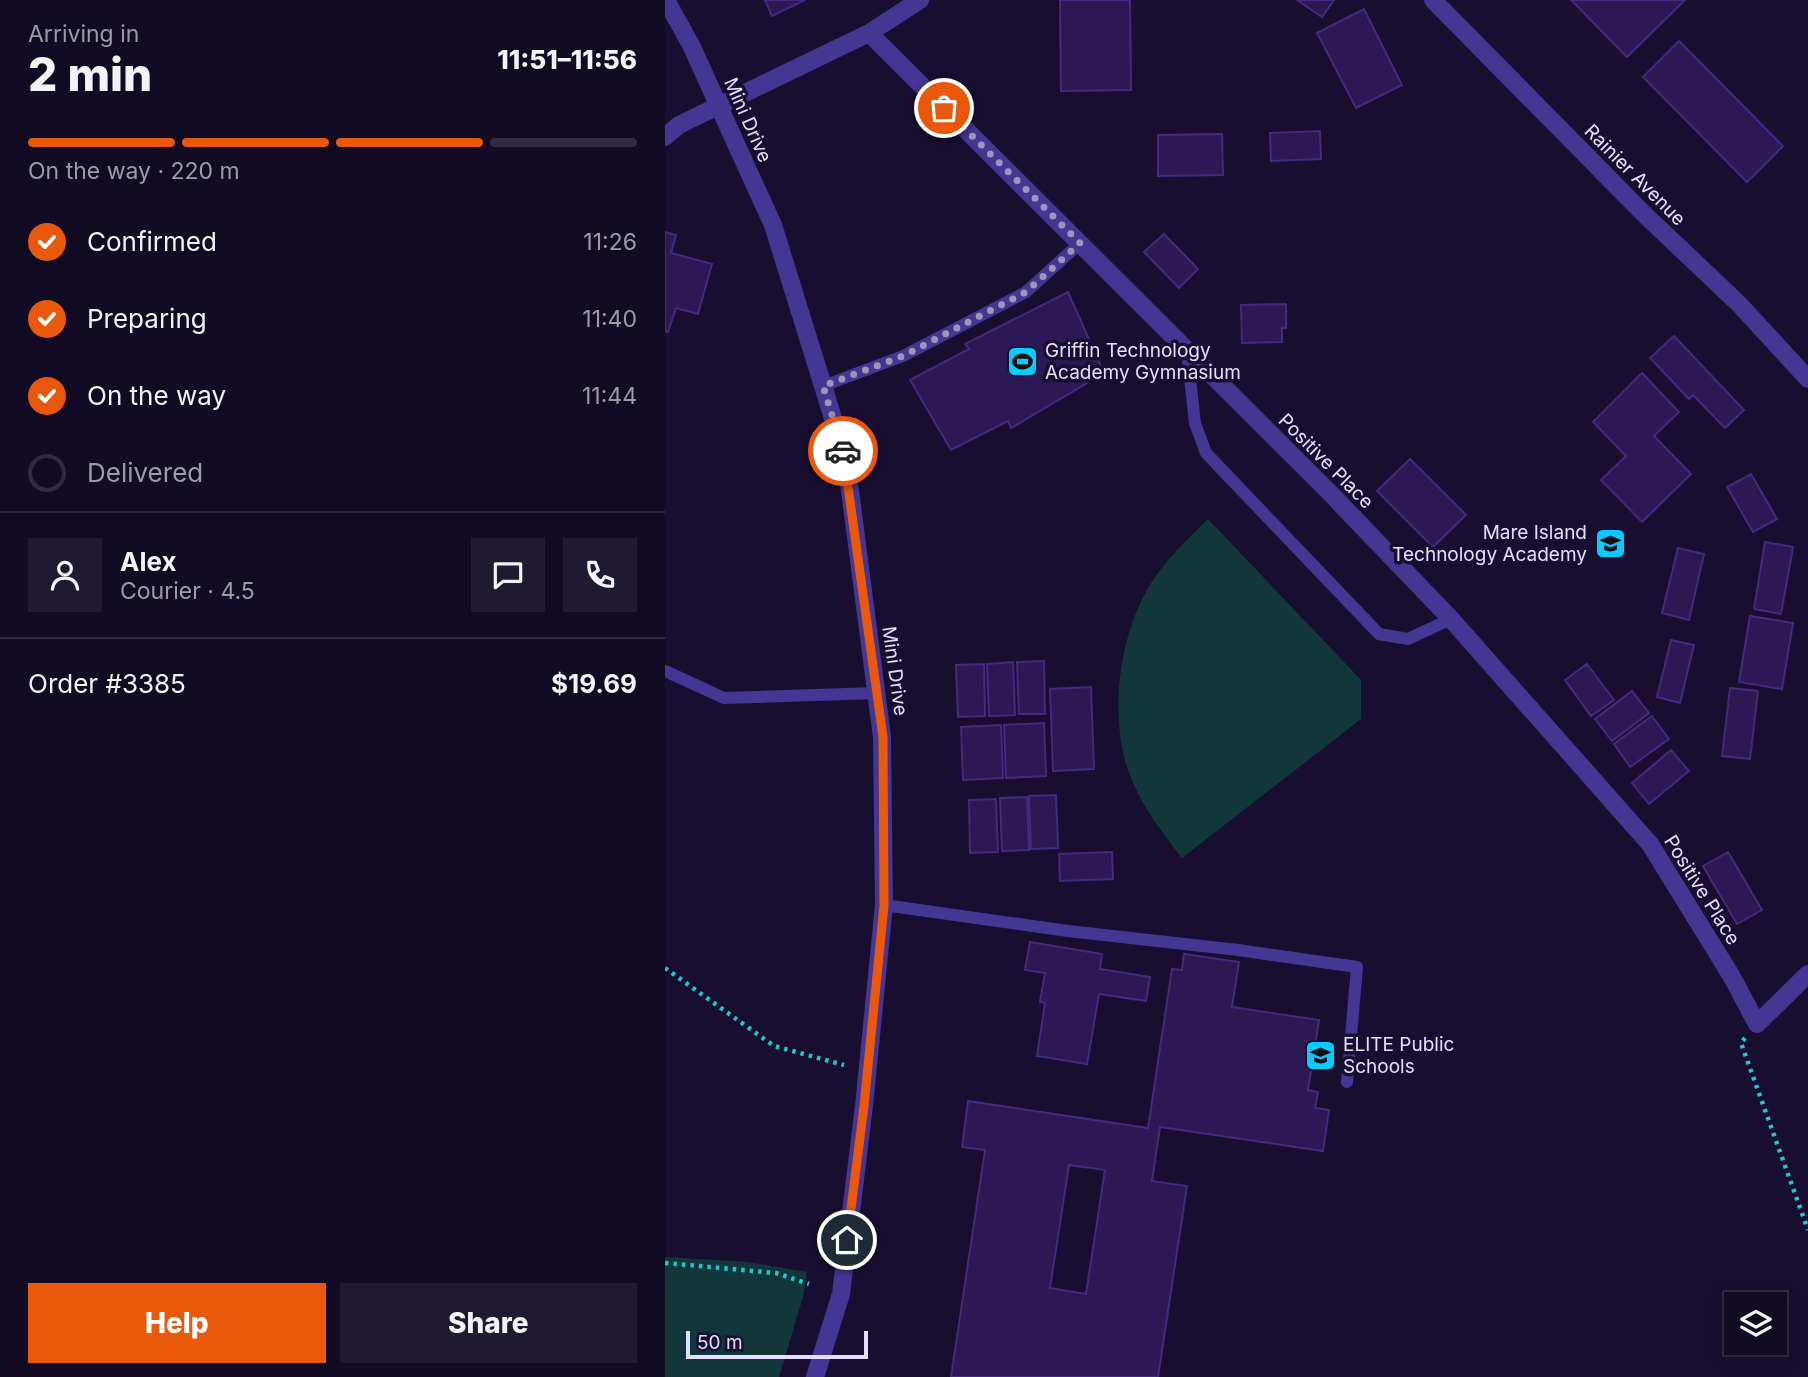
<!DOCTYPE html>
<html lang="en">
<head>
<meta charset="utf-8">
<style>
  :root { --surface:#120b24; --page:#1f1931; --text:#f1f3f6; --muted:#9c9ba6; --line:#312b41; --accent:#ea580c }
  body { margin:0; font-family:Inter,sans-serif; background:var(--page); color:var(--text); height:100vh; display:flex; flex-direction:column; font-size:26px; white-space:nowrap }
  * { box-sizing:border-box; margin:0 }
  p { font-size:23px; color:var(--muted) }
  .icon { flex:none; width:38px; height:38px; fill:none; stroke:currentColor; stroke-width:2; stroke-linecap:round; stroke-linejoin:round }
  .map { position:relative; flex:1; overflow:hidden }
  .details { display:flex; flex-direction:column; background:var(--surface); width:665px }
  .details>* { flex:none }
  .fabs { position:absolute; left:1059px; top:1292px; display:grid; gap:14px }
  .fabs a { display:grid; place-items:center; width:63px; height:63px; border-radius:0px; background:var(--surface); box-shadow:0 4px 18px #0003,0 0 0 2px var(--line); font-size:35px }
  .scale { position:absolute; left:21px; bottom:18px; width:182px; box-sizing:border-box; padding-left:7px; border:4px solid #e5deff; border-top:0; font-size:19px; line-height:24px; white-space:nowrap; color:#e5deff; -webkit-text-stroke:5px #180f30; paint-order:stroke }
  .pin { position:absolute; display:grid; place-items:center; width:60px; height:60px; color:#fff; margin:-30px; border:4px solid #fff; border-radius:50%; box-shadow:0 2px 7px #0007 }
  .courier { position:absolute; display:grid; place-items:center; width:70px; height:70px; margin:-35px; border:5px solid #ea580c; border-radius:50%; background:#fff; color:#222; box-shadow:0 2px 9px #0007 }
  .summary em { font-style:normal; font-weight:800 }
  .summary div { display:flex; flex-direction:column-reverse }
  .summary { display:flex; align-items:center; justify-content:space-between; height:119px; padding:0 28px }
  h1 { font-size:46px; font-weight:800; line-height:52px }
  .bar { display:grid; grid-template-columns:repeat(4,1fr); gap:10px 7px; align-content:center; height:84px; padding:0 28px }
  .bar i { height:9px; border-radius:5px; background:var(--line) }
  .bar .selected { background:var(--accent) }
  .bar p { grid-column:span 4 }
  .line { display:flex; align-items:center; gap:18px; padding:0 28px; border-top:2px solid var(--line) }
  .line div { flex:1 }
  .round { display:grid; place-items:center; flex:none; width:74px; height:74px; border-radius:0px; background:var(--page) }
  ol { padding:0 28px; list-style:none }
  li { display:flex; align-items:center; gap:21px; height:77px }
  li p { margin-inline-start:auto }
  li .icon { padding:7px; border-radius:50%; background:var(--accent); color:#fff; stroke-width:4 }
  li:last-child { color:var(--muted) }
  li i { width:38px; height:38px; border:4px solid var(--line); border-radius:50% }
  .action { display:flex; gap:14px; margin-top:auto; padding:14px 28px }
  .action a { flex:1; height:80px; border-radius:0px; background:var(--accent); color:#fff; font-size:28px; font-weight:800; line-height:80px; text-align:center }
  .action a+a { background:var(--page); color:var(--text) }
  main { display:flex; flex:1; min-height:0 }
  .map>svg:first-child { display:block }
  .green { fill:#12373a }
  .building { fill:#2b1953; stroke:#442981; stroke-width:2; fill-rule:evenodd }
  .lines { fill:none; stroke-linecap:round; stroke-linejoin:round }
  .path { stroke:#24c5cd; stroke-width:4.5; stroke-dasharray:3.5 5; stroke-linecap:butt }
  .service { stroke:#443693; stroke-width:12 }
  .minor { stroke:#443693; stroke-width:18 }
  .tertiary { stroke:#443693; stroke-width:18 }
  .done { stroke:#9d96b7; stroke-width:7; stroke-dasharray:0 12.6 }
  .route { stroke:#ea580c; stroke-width:9 }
  .labels { text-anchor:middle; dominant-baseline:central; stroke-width:7; stroke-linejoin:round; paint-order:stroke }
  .street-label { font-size:19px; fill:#e5deff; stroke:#180f30 }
  .poi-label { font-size:19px; fill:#e5deff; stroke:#180f30; text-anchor:start }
</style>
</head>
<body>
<main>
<section class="details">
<div class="summary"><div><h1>2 min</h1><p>Arriving in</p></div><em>11:51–11:56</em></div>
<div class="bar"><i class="selected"></i><i class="selected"></i><i class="selected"></i><i></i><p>On the way · 220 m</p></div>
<ol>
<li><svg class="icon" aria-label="check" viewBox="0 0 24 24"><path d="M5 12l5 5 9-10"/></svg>Confirmed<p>11:26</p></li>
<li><svg class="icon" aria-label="check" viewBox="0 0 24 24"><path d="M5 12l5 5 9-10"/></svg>Preparing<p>11:40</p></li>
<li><svg class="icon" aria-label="check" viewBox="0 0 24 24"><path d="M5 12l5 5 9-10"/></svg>On the way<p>11:44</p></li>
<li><i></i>Delivered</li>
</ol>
<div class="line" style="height:126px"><a class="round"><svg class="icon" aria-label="person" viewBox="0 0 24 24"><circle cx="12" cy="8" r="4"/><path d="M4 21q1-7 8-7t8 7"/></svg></a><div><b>Alex</b><p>Courier · 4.5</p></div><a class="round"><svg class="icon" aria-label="chat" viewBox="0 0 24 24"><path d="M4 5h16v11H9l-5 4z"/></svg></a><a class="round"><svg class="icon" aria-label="phone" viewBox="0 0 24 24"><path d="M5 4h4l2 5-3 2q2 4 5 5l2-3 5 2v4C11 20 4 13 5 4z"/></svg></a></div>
<div class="line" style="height:91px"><div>Order #3385</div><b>$19.69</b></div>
<div class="action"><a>Help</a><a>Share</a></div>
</section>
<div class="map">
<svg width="1143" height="1377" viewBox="0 0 1143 1377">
  <rect width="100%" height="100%" fill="#180f30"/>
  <!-- green -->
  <path class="green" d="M 543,519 L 696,680 L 696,719 L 517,858 C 496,831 476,805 464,773 C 442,711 455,621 496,569 C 510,551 527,535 543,519 Z
    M 0,1257 L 83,1262 L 142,1272 L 138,1297 L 114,1377 L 0,1377 Z"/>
  <!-- building -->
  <path class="building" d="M 100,0 L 140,0 L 107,16 Z
    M 395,0 L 465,0 L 466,90 L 396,91 Z
    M 632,0 L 669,0 L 657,17 Z
    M 906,0 L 1020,0 L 962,57 Z
    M 699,9 L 737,85 L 691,108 L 652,33 Z
    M 1014,41 L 1118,146 L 1082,182 L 978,77 Z
    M 655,131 L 656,159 L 606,161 L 605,133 Z
    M 557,134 L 558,175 L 493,176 L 493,135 Z
    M 0,232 L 11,235 L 6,253 L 47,264 L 33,314 L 11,308 L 3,332 L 0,331 Z
    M 499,234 L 533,269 L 514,288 L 479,252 Z
    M 403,292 L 439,373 L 346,428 L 343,421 L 286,450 L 245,380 L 304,349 L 300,344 Z
    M 621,304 L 621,328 L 617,328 L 617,342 L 577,343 L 576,305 Z
    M 1009,336 L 1079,410 L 1060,428 L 1028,395 L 1024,399 L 985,358 Z
    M 977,373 L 1014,412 L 989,436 L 1026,474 L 977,522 L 936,480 L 961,456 L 928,422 Z
    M 745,459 L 801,515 L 768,547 L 712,491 Z
    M 1086,474 L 1112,519 L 1088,532 L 1062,487 Z
    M 1100,542 L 1128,547 L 1116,614 L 1089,609 Z
    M 1013,548 L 1039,554 L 1024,620 L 997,613 Z
    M 1085,616 L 1128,623 L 1117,689 L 1074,682 Z
    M 1006,640 L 1029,645 L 1015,703 L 992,697 Z
    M 379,661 L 380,714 L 354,714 L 352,662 Z
    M 348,662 L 350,715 L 324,716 L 322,664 Z
    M 319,664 L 320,716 L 293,717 L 291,665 Z
    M 922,664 L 949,700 L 926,716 L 900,680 Z
    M 426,687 L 429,769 L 388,771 L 385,689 Z
    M 1065,688 L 1093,691 L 1085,759 L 1057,756 Z
    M 967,691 L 984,713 L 947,741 L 930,719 Z
    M 987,716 L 1004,739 L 965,767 L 949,744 Z
    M 379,723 L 381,776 L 341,778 L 339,725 Z
    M 336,725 L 338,778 L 298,780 L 296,727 Z
    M 1006,750 L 1024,771 L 984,804 L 967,783 Z
    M 391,795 L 393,848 L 366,849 L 364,796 Z
    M 362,797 L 364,850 L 337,851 L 335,798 Z
    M 331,799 L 333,852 L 305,853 L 304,800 Z
    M 447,852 L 448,879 L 395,881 L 394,854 Z
    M 1063,852 L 1097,910 L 1072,924 L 1038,866 Z
    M 365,942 L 437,954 L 435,969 L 485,977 L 481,1001 L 434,994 L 422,1064 L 372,1056 L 380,1003 L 375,1002 L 380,973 L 360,970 Z
    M 519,954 L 574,962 L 567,1007 L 654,1020 L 643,1090 L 653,1092 L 650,1108 L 664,1110 L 658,1151 L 495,1127 L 487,1181 L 522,1186 L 493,1377 L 286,1377 L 320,1150 L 297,1147 L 303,1101 L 483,1128 L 507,969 L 517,970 ZM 404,1165 L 440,1170 L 421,1294 L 385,1288 Z"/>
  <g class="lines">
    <!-- path -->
    <path class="path" d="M 0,968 L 109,1046 L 179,1065
      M 1080,1038 L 1076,1043 L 1143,1230
      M 0,1263 L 111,1273 L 144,1284"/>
    <!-- service -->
    <path class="service" d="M 522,352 L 530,423 L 541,453 L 714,634 L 743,639 L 786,619
      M 158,386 L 238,356 L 361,292 L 415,243
      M 0,671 L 59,698 L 212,693
      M 219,905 L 403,931 L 573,950 L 692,967 L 682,1082"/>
    <!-- minor -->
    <path class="minor" d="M 768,0 L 979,214 L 1074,304 L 1143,379
      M 204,33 L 667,495 L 786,619 L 985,844 L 1067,977 L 1092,1024 L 1143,974
      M 0,137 L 14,125 L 204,33 L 255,0"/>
    <!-- tertiary -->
    <path class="tertiary" d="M 1,0 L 26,45 L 108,225 L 181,460 L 217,737 L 219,905 L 199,1106 L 176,1294 L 150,1377"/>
  </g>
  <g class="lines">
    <!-- done -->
    <path class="done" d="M 178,451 L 158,386 L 238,356 L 361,292 L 415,243 L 279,108"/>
    <!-- route -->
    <path class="route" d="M 178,451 L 218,737 L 219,905 L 199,1106 L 182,1240"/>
  </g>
  <!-- icons -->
  <defs>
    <symbol id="stadium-square" viewBox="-11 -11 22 22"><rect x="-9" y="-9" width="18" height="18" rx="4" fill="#0acbff" stroke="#180f30"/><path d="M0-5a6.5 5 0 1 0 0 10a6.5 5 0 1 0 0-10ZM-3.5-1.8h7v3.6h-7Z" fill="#111"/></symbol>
    <symbol id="school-square" viewBox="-11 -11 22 22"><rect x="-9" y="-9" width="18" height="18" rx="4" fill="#0acbff" stroke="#180f30"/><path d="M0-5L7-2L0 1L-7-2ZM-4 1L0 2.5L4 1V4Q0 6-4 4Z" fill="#111"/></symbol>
  </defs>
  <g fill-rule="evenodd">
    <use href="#stadium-square" x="340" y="344" width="35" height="35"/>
    <use href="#school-square" x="928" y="526" width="35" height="35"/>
    <use href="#school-square" x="638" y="1038" width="35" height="35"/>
  </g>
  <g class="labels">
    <!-- street labels -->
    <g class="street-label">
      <text transform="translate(83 120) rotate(66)">Mini Drive</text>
      <text transform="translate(970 175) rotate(45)">Rainier Avenue</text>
      <text transform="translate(661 461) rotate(45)">Positive Place</text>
      <text transform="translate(230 671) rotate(82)">Mini Drive</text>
      <text transform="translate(1037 890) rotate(58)">Positive Place</text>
    </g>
    <!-- poi labels -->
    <g class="poi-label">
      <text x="380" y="350">Griffin Technology<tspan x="380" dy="22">Academy Gymnasium</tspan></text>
      <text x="922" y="532" text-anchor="end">Mare Island<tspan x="922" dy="22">Technology Academy</tspan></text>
      <text x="678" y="1044">ELITE Public<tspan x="678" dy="22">Schools</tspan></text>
    </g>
  </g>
</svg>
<div class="fabs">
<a><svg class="icon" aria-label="layers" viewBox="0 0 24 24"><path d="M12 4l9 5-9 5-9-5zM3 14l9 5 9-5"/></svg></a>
</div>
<div class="scale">50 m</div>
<div class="pin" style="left:279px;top:108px;background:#ea580c"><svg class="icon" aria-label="bag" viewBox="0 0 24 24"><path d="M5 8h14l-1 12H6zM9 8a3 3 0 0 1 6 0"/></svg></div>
<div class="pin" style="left:182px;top:1240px;background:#1f2937"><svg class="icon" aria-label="home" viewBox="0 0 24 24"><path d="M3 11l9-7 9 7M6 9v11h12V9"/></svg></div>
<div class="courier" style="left:178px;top:451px"><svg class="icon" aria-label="car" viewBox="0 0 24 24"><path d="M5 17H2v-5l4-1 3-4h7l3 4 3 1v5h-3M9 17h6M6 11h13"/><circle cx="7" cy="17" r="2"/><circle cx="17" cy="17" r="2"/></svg></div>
</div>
</main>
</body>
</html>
